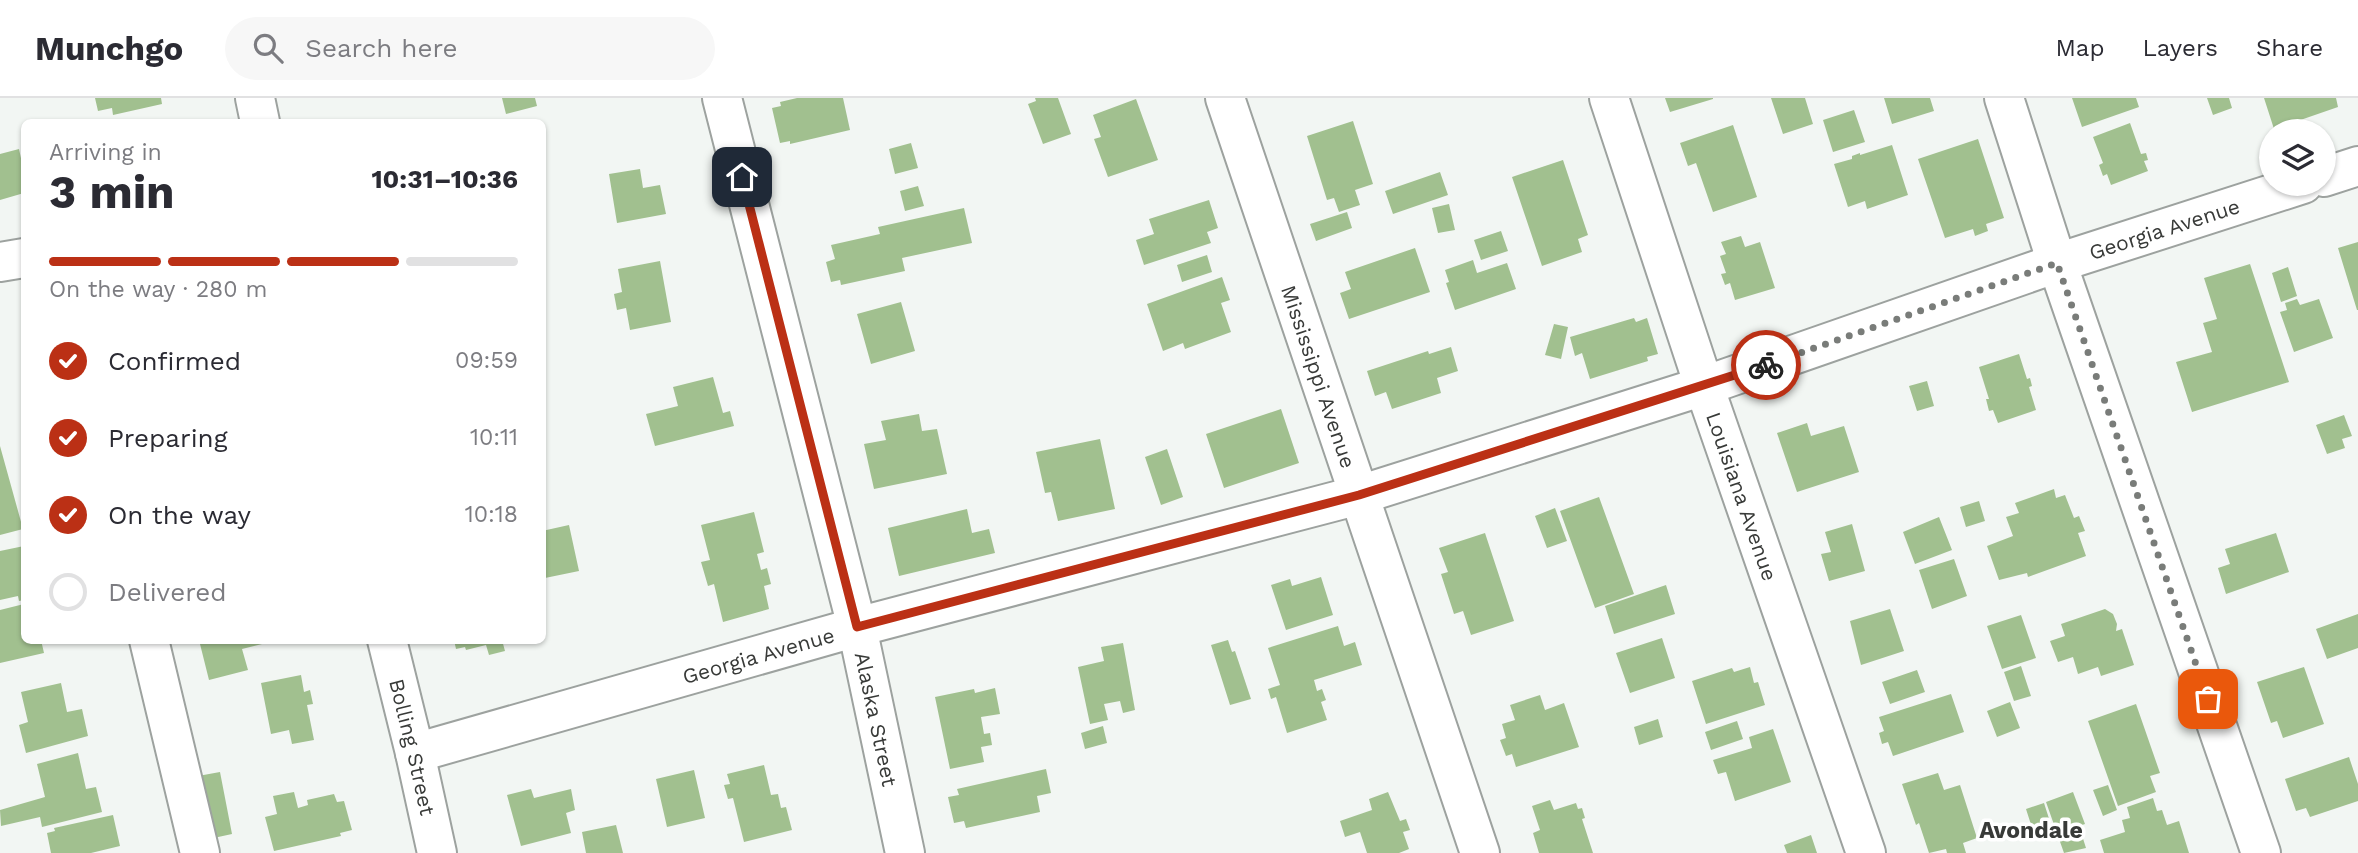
<!DOCTYPE html>
<html lang="en">
<head>
<meta charset="utf-8">
<style>
  :root { --surface:#fff; --page:#f7f7f7; --text:#2b2b33; --muted:#7c7c81; --line:#e1e1e2; --accent:#bb3015 }
  body { margin:0; font-family:"Work Sans",sans-serif; background:var(--page); color:var(--text); height:100vh; display:flex; flex-direction:column; font-size:26px; white-space:nowrap }
  * { box-sizing:border-box; margin:0 }
  p { font-size:23px; color:var(--muted) }
  .icon { flex:none; width:38px; height:38px; fill:none; stroke:currentColor; stroke-width:2; stroke-linecap:round; stroke-linejoin:round }
  .map { position:relative; flex:1; overflow:hidden }
  .drawer { position:absolute; left:21px; top:21px; width:525px; height:525px; display:flex; flex-direction:column; background:var(--surface); border-radius:10px; box-shadow:0 2px 5px #0004 }
  .drawer>* { flex:none }
  .buttons { position:absolute; left:2259px; top:21px; display:grid; gap:14px }
  .buttons a { display:grid; place-items:center; width:77px; height:77px; border-radius:50%; background:var(--surface); box-shadow:0 2px 5px #0004; font-size:35px }
  .pin { position:absolute; display:grid; place-items:center; width:60px; height:60px; color:#fff; margin:-30px; border-radius:14px; box-shadow:0 4px 10px #0006 }
  .courier { position:absolute; display:grid; place-items:center; width:70px; height:70px; margin:-35px; border:5px solid #bb3015; border-radius:50%; background:#fff; color:#222; box-shadow:0 2px 9px #0007 }
  .head em { font-style:normal; font-weight:700 }
  .head div { display:flex; flex-direction:column-reverse }
  .head { display:flex; align-items:center; justify-content:space-between; height:119px; padding:0 28px }
  h1 { font-size:46px; font-weight:700; line-height:52px }
  .bar { display:grid; grid-template-columns:repeat(4,1fr); gap:10px 7px; align-content:center; height:84px; padding:0 28px }
  .bar i { height:9px; border-radius:5px; background:var(--line) }
  .bar .on { background:var(--accent) }
  .bar p { grid-column:span 4 }
  ol { padding:0 28px; list-style:none }
  li { display:flex; align-items:center; gap:21px; height:77px }
  li p { margin-inline-start:auto }
  li .icon { padding:7px; border-radius:50%; background:var(--accent); color:#fff; stroke-width:4 }
  li:last-child { color:var(--muted) }
  li i { width:38px; height:38px; border:4px solid var(--line); border-radius:50% }
  header { display:flex; align-items:center; gap:42px; box-sizing:border-box; height:98px; padding:0 35px; background:var(--surface); border-bottom:2px solid var(--line) }
  header strong { font-size:33px }
  nav { display:flex; gap:38px; margin-inline-start:auto; font-size:24px }
  .search { width:490px; height:63px; background:var(--page); display:flex; align-items:center; gap:18px; box-sizing:border-box; padding:0 24px; border-radius:38px; color:var(--muted); font-size:26px }
  .map>svg:first-child { display:block }
  .building { fill:#a1c08f }
  .lines { fill:none; stroke-linecap:round; stroke-linejoin:round }
  .minor-casing { stroke:#9da29f; stroke-width:42 }
  .minor { stroke:#fff; stroke-width:38 }
  .done { stroke:#797c79; stroke-width:7; stroke-dasharray:0 12.6 }
  .route { stroke:#bb3015; stroke-width:9 }
  .labels { text-anchor:middle; dominant-baseline:central; stroke-width:7; stroke-linejoin:round; paint-order:stroke }
  .street-label { font-size:21px; fill:#383a38; stroke:#fff }
  .neighbourhood-label { font-size:23px; font-weight:bold; fill:#383a38; stroke:#fff }
</style>
</head>
<body>
<header>
<strong>Munchgo</strong>
<div class="search"><svg class="icon" aria-label="search" viewBox="0 0 24 24"><circle cx="10" cy="10" r="6"/><path d="M15 15l6 6"/></svg>Search here</div>
<nav><a>Map</a><a>Layers</a><a>Share</a></nav>
</header>
<div class="map">
<svg width="2358" height="755" viewBox="0 0 2358 755">
  <rect width="100%" height="100%" fill="#f2f6f3"/>
  <!-- building -->
  <path class="building" d="M 95,0 L 161,0 L 162,6 L 113,17 L 112,10 L 98,13 Z
    M 502,0 L 535,0 L 537,8 L 506,16 Z
    M 797,0 L 843,0 L 850,32 L 790,46 L 790,43 L 780,45 L 772,10 L 781,8 L 780,4 Z
    M 1035,0 L 1058,0 L 1071,36 L 1043,46 L 1028,6 L 1036,3 Z
    M 1665,0 L 1713,0 L 1713,1 L 1670,14 Z
    M 1771,0 L 1805,0 L 1813,26 L 1783,36 Z
    M 1884,0 L 1930,0 L 1934,13 L 1892,26 Z
    M 2072,0 L 2136,0 L 2139,9 L 2082,29 Z
    M 2207,0 L 2229,0 L 2232,10 L 2213,17 Z
    M 2264,0 L 2336,0 L 2338,9 L 2274,31 Z
    M 1136,1 L 1158,62 L 1108,79 L 1094,41 L 1101,39 L 1093,17 Z
    M 1854,12 L 1865,44 L 1833,54 L 1823,22 Z
    M 1353,23 L 1373,86 L 1355,92 L 1360,107 L 1339,114 L 1334,100 L 1327,102 L 1307,38 Z
    M 2130,25 L 2141,56 L 2146,55 L 2148,62 L 2144,63 L 2148,73 L 2111,87 L 2107,76 L 2103,78 L 2099,67 L 2103,65 L 2093,39 Z
    M 1733,27 L 1757,99 L 1713,114 L 1696,65 L 1688,68 L 1680,45 Z
    M 1978,41 L 2004,120 L 1986,126 L 1988,133 L 1975,138 L 1973,131 L 1945,140 L 1918,61 Z
    M 911,45 L 918,70 L 895,76 L 889,51 Z
    M 1892,47 L 1908,97 L 1867,111 L 1865,103 L 1848,109 L 1834,66 L 1852,61 L 1852,58 L 1860,55 L 1860,57 Z
    M 19,51 L 24,74 L 24,95 L 0,102 L 0,56 Z
    M 1563,62 L 1588,137 L 1578,141 L 1582,154 L 1542,168 L 1512,79 Z
    M 640,71 L 643,90 L 660,87 L 666,116 L 617,125 L 609,76 Z
    M 1440,74 L 1448,97 L 1393,116 L 1385,93 Z
    M 918,88 L 924,108 L 905,113 L 900,93 Z
    M 1209,102 L 1218,130 L 1207,134 L 1211,145 L 1144,167 L 1136,142 L 1154,136 L 1149,121 Z
    M 1449,106 L 1455,132 L 1438,135 L 1432,110 Z
    M 964,110 L 972,145 L 902,160 L 905,173 L 841,187 L 840,182 L 831,184 L 826,164 L 835,161 L 831,147 L 880,136 L 878,129 Z
    M 1347,114 L 1352,130 L 1316,143 L 1310,126 Z
    M 1501,133 L 1508,153 L 1481,162 L 1474,142 Z
    M 1741,138 L 1745,149 L 1760,144 L 1775,190 L 1735,202 L 1730,185 L 1725,187 L 1721,176 L 1726,175 L 1720,158 L 1726,156 L 1721,144 Z
    M 2358,144 L 2358,212 L 2357,212 L 2338,150 Z
    M 1415,150 L 1430,194 L 1349,221 L 1340,195 L 1351,191 L 1345,174 Z
    M 1207,157 L 1212,174 L 1182,184 L 1177,167 Z
    M 1473,162 L 1477,175 L 1507,165 L 1516,191 L 1455,212 L 1446,185 L 1449,184 L 1445,172 Z
    M 660,163 L 671,224 L 630,232 L 626,210 L 617,212 L 614,196 L 622,194 L 618,171 Z
    M 2250,166 L 2289,284 L 2192,314 L 2176,264 L 2212,254 L 2203,225 L 2217,221 L 2204,180 Z
    M 2288,169 L 2297,198 L 2281,204 L 2272,175 Z
    M 1222,179 L 1230,202 L 1221,205 L 1231,234 L 1185,251 L 1183,245 L 1163,253 L 1147,206 Z
    M 2297,201 L 2300,207 L 2319,201 L 2333,240 L 2294,254 L 2280,214 L 2287,212 L 2285,205 Z
    M 901,204 L 915,253 L 871,266 L 857,216 Z
    M 1634,220 L 1636,224 L 1647,220 L 1658,256 L 1647,259 L 1648,263 L 1590,281 L 1582,255 L 1575,258 L 1570,239 Z
    M 1554,226 L 1568,229 L 1561,261 L 1545,257 Z
    M 1451,249 L 1458,273 L 1437,280 L 1441,295 L 1392,311 L 1386,294 L 1375,298 L 1367,273 L 1428,253 L 1429,256 Z
    M 2019,256 L 2027,281 L 2030,280 L 2032,288 L 2029,289 L 2036,312 L 1998,325 L 1993,312 L 1989,313 L 1986,301 L 1989,301 L 1979,269 Z
    M 713,279 L 723,315 L 730,313 L 734,328 L 655,348 L 646,316 L 678,308 L 673,289 Z
    M 1927,283 L 1934,308 L 1917,313 L 1909,288 Z
    M 1281,311 L 1299,365 L 1224,390 L 1206,336 Z
    M 919,316 L 922,333 L 937,331 L 947,376 L 874,391 L 864,346 L 886,342 L 881,323 Z
    M 2344,317 L 2352,338 L 2342,341 L 2345,350 L 2327,356 L 2316,327 Z
    M 1807,325 L 1811,338 L 1844,328 L 1859,374 L 1797,394 L 1777,335 Z
    M 1100,341 L 1115,411 L 1058,423 L 1051,394 L 1045,395 L 1036,354 Z
    M 0,348 L 23,431 L 0,437 Z
    M 1167,351 L 1183,399 L 1161,407 L 1145,359 Z
    M 2054,391 L 2056,400 L 2065,397 L 2074,420 L 2079,418 L 2085,433 L 2078,435 L 2086,458 L 2028,479 L 2027,475 L 1999,482 L 1987,448 L 2013,438 L 2006,419 L 2019,415 L 2015,405 Z
    M 1599,399 L 1634,496 L 1595,510 L 1560,413 Z
    M 1979,403 L 1985,423 L 1966,429 L 1960,409 Z
    M 1555,410 L 1567,443 L 1547,450 L 1535,418 Z
    M 967,411 L 972,435 L 989,431 L 995,455 L 899,478 L 888,430 Z
    M 754,414 L 764,454 L 757,456 L 761,472 L 767,470 L 771,486 L 764,488 L 769,511 L 723,524 L 714,486 L 708,488 L 701,464 L 710,462 L 701,427 Z
    M 1939,419 L 1952,452 L 1915,466 L 1903,434 Z
    M 1852,426 L 1865,473 L 1829,483 L 1821,456 L 1831,454 L 1825,434 Z
    M 569,427 L 579,473 L 545,480 L 542,468 L 542,433 Z
    M 1485,435 L 1514,523 L 1471,537 L 1463,513 L 1454,516 L 1441,476 L 1448,474 L 1439,450 Z
    M 2276,435 L 2289,474 L 2226,496 L 2218,470 L 2230,466 L 2225,451 Z
    M 24,448 L 24,502 L 19,503 L 18,498 L 0,502 L 0,453 Z
    M 1954,461 L 1967,498 L 1932,511 L 1919,472 Z
    M 1321,479 L 1333,517 L 1286,532 L 1271,487 L 1290,481 L 1292,488 Z
    M 1666,487 L 1675,516 L 1614,536 L 1605,508 Z
    M 24,506 L 24,542 L 41,542 L 44,555 L 0,565 L 0,512 Z
    M 1890,511 L 1904,553 L 1861,567 L 1850,523 Z
    M 2105,511 L 2113,516 L 2117,526 L 2116,533 L 2122,531 L 2134,567 L 2101,578 L 2098,569 L 2078,576 L 2073,559 L 2058,564 L 2050,543 L 2065,538 L 2061,526 Z
    M 2358,516 L 2358,550 L 2327,561 L 2316,531 Z
    M 2021,517 L 2036,560 L 2002,571 L 1987,528 Z
    M 1338,528 L 1344,548 L 1355,544 L 1362,567 L 1314,582 L 1317,593 L 1322,591 L 1326,602 L 1321,604 L 1327,622 L 1287,635 L 1276,599 L 1271,601 L 1268,591 L 1280,587 L 1268,550 Z
    M 1662,540 L 1675,580 L 1630,595 L 1616,555 Z
    M 199,542 L 274,542 L 274,543 L 242,551 L 248,572 L 209,582 Z
    M 454,542 L 502,542 L 505,553 L 489,557 L 486,547 L 466,552 L 465,549 L 456,551 Z
    M 1228,542 L 1232,554 L 1235,553 L 1251,601 L 1230,607 L 1211,547 Z
    M 1123,545 L 1135,612 L 1123,615 L 1120,603 L 1104,606 L 1108,622 L 1090,626 L 1078,569 L 1104,563 L 1101,549 Z
    M 2021,568 L 2031,598 L 2014,603 L 2004,574 Z
    M 1750,569 L 1754,585 L 1758,584 L 1765,607 L 1706,626 L 1692,583 L 1732,570 L 1734,574 Z
    M 2304,569 L 2324,626 L 2283,640 L 2277,623 L 2271,625 L 2257,584 Z
    M 1917,572 L 1925,594 L 1890,606 L 1882,584 Z
    M 301,577 L 304,594 L 310,592 L 313,606 L 307,607 L 314,642 L 292,646 L 289,632 L 271,636 L 261,585 Z
    M 61,585 L 67,614 L 82,611 L 88,638 L 26,655 L 19,627 L 28,624 L 21,594 Z
    M 995,590 L 1000,616 L 981,619 L 984,636 L 990,635 L 992,647 L 981,649 L 984,664 L 950,671 L 935,599 L 974,591 L 975,595 Z
    M 1951,596 L 1964,634 L 1893,658 L 1888,644 L 1882,646 L 1879,635 L 1884,633 L 1879,619 Z
    M 1540,597 L 1545,612 L 1564,605 L 1579,649 L 1516,669 L 1512,656 L 1506,658 L 1500,642 L 1506,640 L 1502,626 L 1515,622 L 1510,607 Z
    M 2010,604 L 2020,630 L 1997,639 L 1987,613 Z
    M 2136,606 L 2160,675 L 2150,678 L 2156,694 L 2118,708 L 2088,623 Z
    M 1658,621 L 1663,639 L 1639,647 L 1634,629 Z
    M 1737,623 L 1743,641 L 1711,652 L 1705,634 Z
    M 1103,628 L 1107,645 L 1085,651 L 1081,635 Z
    M 1773,631 L 1791,684 L 1735,703 L 1726,674 L 1718,676 L 1713,662 L 1752,650 L 1749,639 Z
    M 78,655 L 86,691 L 96,689 L 102,714 L 42,729 L 40,719 L 1,728 L 0,712 L 45,699 L 37,666 Z
    M 2349,659 L 2358,686 L 2358,703 L 2310,719 L 2306,710 L 2296,713 L 2285,681 Z
    M 764,667 L 771,697 L 778,696 L 781,710 L 786,709 L 792,732 L 744,744 L 733,700 L 728,701 L 724,687 L 730,686 L 727,676 Z
    M 1046,671 L 1051,695 L 1037,698 L 1040,714 L 966,730 L 964,723 L 954,725 L 948,699 L 959,697 L 957,691 Z
    M 694,672 L 705,720 L 667,729 L 656,681 Z
    M 220,674 L 232,736 L 209,741 L 198,678 Z
    M 1938,675 L 1944,692 L 1960,687 L 1977,740 L 1963,745 L 1966,755 L 1947,755 L 1946,751 L 1929,755 L 1919,725 L 1916,727 L 1902,686 Z
    M 2108,687 L 2117,712 L 2103,718 L 2093,692 Z
    M 531,691 L 534,700 L 571,691 L 575,712 L 566,715 L 571,735 L 521,748 L 507,697 Z
    M 294,694 L 298,710 L 308,707 L 307,702 L 334,696 L 337,704 L 344,703 L 352,732 L 340,735 L 341,738 L 274,753 L 265,719 L 277,716 L 273,698 Z
    M 1388,694 L 1400,723 L 1406,721 L 1410,732 L 1403,734 L 1409,751 L 1399,755 L 1367,755 L 1360,734 L 1345,739 L 1340,723 L 1372,712 L 1369,701 Z
    M 2073,694 L 2085,726 L 2079,728 L 2086,750 L 2064,755 L 2046,704 Z
    M 2153,700 L 2157,713 L 2162,712 L 2167,727 L 2179,723 L 2189,755 L 2104,755 L 2100,742 L 2125,734 L 2122,722 L 2130,720 L 2127,709 Z
    M 1550,702 L 1554,712 L 1576,705 L 1578,711 L 1582,710 L 1585,720 L 1582,721 L 1593,755 L 1539,755 L 1533,735 L 1540,732 L 1532,708 Z
    M 2044,705 L 2053,733 L 2035,739 L 2026,711 Z
    M 113,717 L 120,748 L 91,755 L 51,755 L 47,735 L 55,733 L 54,730 Z
    M 616,727 L 623,755 L 586,755 L 582,734 Z
    M 1811,737 L 1817,755 L 1787,755 L 1784,747 Z"/>
  <g class="lines">
    <defs>
      <g id="minor">
        <path d="M 255,0 L 260,24"/>
        <path id="s1" d="M 722,0 L 857,529 L 905,755"/>
        <path id="s2" d="M 1225,0 L 1480,755"/>
        <path id="s3" d="M 1609,0 L 1704,288 L 1866,755"/>
        <path d="M 2004,0 L 2057,165 L 2261,755"/>
        <path d="M 2324,79 L 2358,68"/>
        <path d="M 0,164 L 24,160"/>
        <path d="M 149,542 L 200,755"/>
        <path id="s4" d="M 387,542 L 415,655 L 437,755"/>
        <path id="s5" d="M 415,655 L 857,529 L 1359,397 L 1704,288 L 2057,165 L 2303,86"/>
      </g>
    </defs>
    <!-- minor casing -->
    <use href="#minor" class="minor-casing"/>
    <!-- minor -->
    <use href="#minor" class="minor"/>
  </g>
  <g class="lines">
    <!-- done -->
    <path class="done" d="M 1766,267 L 2057,165 L 2208,601"/>
    <!-- route -->
    <path class="route" d="M 742,79 L 857,529 L 1359,397 L 1766,267"/>
  </g>
  <g class="labels">
    <!-- street labels -->
    <g class="street-label">
      <text stroke="none"><textPath href="#s5" startOffset="1827">Georgia Avenue</textPath></text>
      <text stroke="none"><textPath href="#s2" startOffset="294">Mississippi Avenue</textPath></text>
      <text stroke="none"><textPath href="#s3" startOffset="420">Louisiana Avenue</textPath></text>
      <text stroke="none"><textPath href="#s5" startOffset="357">Georgia Avenue</textPath></text>
      <text stroke="none"><textPath href="#s1" startOffset="640">Alaska Street</textPath></text>
      <text stroke="none"><textPath href="#s4" startOffset="110">Bolling Street</textPath></text>
    </g>
    <!-- neighbourhood labels -->
    <g class="neighbourhood-label">
      <text x="2031" y="732">Avondale</text>
    </g>
  </g>
</svg>
<div class="buttons">
<a><svg class="icon" aria-label="layers" viewBox="0 0 24 24"><path d="M12 4l9 5-9 5-9-5zM3 14l9 5 9-5"/></svg></a>
</div>
<div class="pin" style="left:2208px;top:601px;background:#ea580c"><svg class="icon" aria-label="bag" viewBox="0 0 24 24"><path d="M5 8h14l-1 12H6zM9 8a3 3 0 0 1 6 0"/></svg></div>
<div class="pin" style="left:742px;top:79px;background:#1f2937"><svg class="icon" aria-label="home" viewBox="0 0 24 24"><path d="M3 11l9-7 9 7M6 9v11h12V9"/></svg></div>
<div class="courier" style="left:1766px;top:267px"><svg class="icon" aria-label="bike" viewBox="0 0 24 24"><circle cx="6" cy="16" r="4"/><circle cx="18" cy="16" r="4"/><path d="M6 16l4-8h5l3 8M10 8l3 8H6M13 5h3"/></svg></div>
<section class="drawer">
<div class="head"><div><h1>3 min</h1><p>Arriving in</p></div><em>10:31–10:36</em></div>
<div class="bar"><i class="on"></i><i class="on"></i><i class="on"></i><i></i><p>On the way · 280 m</p></div>
<ol>
<li><svg class="icon" aria-label="check" viewBox="0 0 24 24"><path d="M5 12l5 5 9-10"/></svg>Confirmed<p>09:59</p></li>
<li><svg class="icon" aria-label="check" viewBox="0 0 24 24"><path d="M5 12l5 5 9-10"/></svg>Preparing<p>10:11</p></li>
<li><svg class="icon" aria-label="check" viewBox="0 0 24 24"><path d="M5 12l5 5 9-10"/></svg>On the way<p>10:18</p></li>
<li><i></i>Delivered</li>
</ol>
</section>
</div>
</body>
</html>
